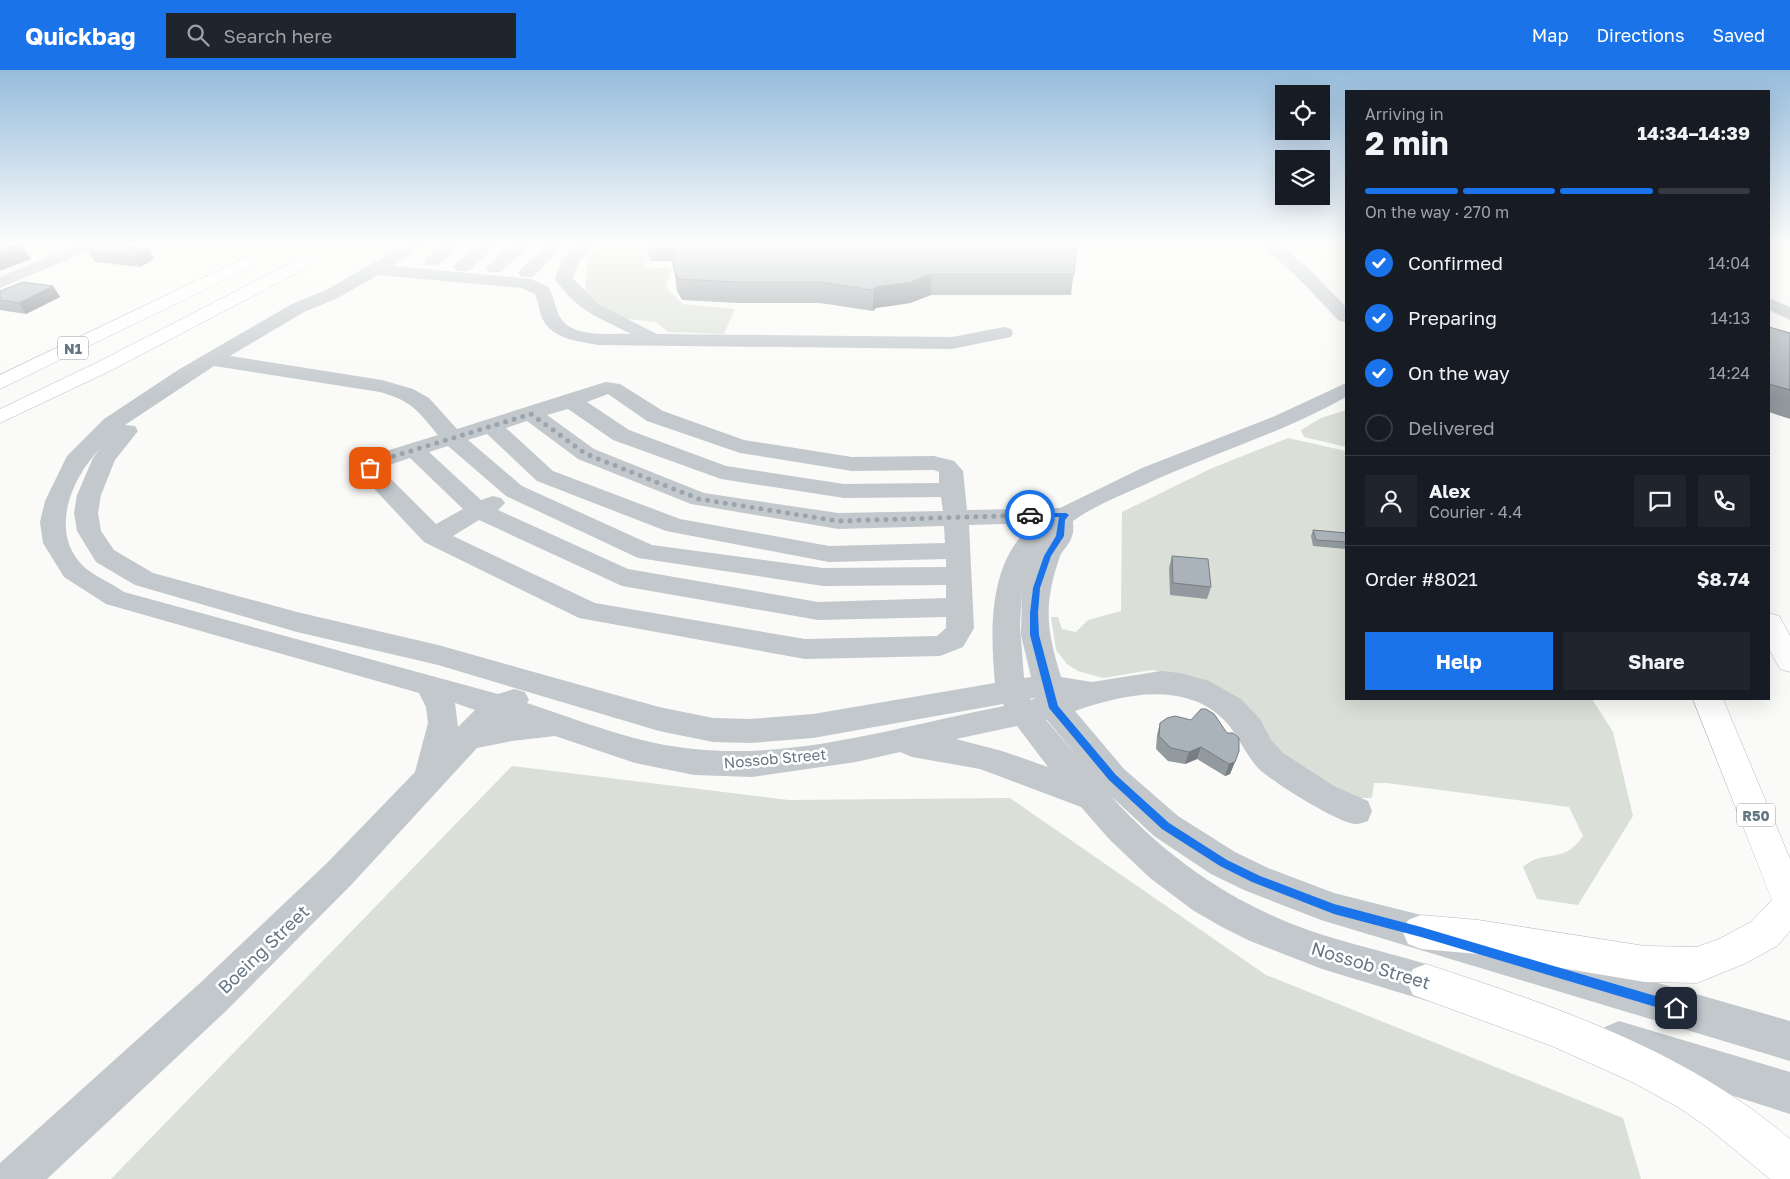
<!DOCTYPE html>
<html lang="en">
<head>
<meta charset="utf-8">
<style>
  :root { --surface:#171b24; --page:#20242c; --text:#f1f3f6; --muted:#9ea1a6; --line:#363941; --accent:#1a73e8 }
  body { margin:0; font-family:"Golos Text",sans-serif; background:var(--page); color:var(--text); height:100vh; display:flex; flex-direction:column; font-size:19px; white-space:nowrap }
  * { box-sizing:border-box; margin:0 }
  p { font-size:16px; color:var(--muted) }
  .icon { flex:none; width:28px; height:28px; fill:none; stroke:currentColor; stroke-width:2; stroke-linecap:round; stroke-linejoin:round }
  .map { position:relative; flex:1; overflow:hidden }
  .panel { position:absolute; left:1345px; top:20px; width:425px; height:610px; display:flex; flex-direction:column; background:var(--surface); border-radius:0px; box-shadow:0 5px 20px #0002 }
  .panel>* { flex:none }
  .buttons { position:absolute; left:1275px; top:15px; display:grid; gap:10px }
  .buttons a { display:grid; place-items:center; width:55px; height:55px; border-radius:0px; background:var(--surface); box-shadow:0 5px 20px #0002; font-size:25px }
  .pin { position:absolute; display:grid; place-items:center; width:42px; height:42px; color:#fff; margin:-21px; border-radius:10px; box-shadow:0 2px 8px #0006 }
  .courier { position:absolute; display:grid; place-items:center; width:50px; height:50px; margin:-25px; border:4px solid #1a73e8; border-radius:50%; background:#fff; color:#222; box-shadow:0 1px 6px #0007 }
  .head em { font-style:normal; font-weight:700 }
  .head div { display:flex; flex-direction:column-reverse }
  .head { display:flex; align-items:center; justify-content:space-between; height:85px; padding:0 20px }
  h1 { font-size:32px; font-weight:700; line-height:38px }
  .bar { display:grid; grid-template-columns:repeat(4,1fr); gap:8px 5px; align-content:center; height:60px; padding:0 20px }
  .bar i { height:6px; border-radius:4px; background:var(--line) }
  .bar .on { background:var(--accent) }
  .bar p { grid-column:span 4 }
  .line { display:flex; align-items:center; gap:12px; padding:0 20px; border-top:1px solid var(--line) }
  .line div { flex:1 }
  .round { display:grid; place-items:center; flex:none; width:52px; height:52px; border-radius:0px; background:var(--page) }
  ol { padding:0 20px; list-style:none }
  li { display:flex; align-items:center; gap:15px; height:55px }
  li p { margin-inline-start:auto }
  li .icon { padding:5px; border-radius:50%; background:var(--accent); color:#fff; stroke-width:4 }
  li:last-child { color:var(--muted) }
  li i { width:28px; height:28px; border:2px solid var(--line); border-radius:50% }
  .cta { display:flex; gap:10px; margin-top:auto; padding:10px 20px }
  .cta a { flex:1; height:58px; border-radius:0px; background:var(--accent); color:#fff; font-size:20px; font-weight:700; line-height:58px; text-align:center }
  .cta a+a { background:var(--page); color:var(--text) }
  header { display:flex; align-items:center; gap:30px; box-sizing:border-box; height:70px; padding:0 25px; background:var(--accent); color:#fff }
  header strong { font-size:24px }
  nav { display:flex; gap:28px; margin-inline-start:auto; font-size:18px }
  .search { width:350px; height:45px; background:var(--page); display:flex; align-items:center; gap:12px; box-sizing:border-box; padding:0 18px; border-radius:0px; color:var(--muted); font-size:19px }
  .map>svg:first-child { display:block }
  .green { fill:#dadfd7 }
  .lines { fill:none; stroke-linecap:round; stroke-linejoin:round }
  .major-casing { stroke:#b5babe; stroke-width:1 }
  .highway-casing { stroke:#b4b9bd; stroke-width:1 }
  .minor { fill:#c3c8cc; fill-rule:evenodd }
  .major { fill:#fff; fill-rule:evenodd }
  .highway { fill:#fff; fill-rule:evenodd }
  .wall { fill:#929a9f }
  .shaded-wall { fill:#777d82 }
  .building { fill:#aab3b9; stroke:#777d82 }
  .route { fill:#1a73e8 }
  .done { stroke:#99a4ac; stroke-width:5; stroke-dasharray:0 9 }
  .labels { text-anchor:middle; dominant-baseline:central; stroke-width:5; stroke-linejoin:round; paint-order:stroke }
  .shield { fill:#fff; stroke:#939fa8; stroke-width:1 }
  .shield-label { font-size:14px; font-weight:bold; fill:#657683 }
  .street-label { font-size:15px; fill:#657683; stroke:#fff }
  .near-street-label { font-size:18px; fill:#657683; stroke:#fff }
</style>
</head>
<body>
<header>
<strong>Quickbag</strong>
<div class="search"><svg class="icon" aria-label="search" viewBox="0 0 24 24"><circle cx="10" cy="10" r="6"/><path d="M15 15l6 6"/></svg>Search here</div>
<nav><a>Map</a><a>Directions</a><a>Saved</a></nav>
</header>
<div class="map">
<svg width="1790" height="1109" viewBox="0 0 1790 1109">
  <rect width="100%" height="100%" fill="#fafaf8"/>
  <!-- green -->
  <path class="green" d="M 603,172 L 659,172 L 643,197 L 671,199 L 666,217 L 683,234 L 735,239 L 724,264 L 668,262 L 656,252 L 612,247 L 585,220 L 588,188 Z
    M 1346,340 L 1346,377 L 1304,367 L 1301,360 L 1321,348 Z
    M 1288,368 L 1346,381 L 1346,629 L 1592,629 L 1613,662 L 1633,746 L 1578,835 L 1537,829 L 1523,797 C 1544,778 1563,796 1583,766 L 1569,737 L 1387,713 L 1374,713 L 1372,728 L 1349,728 L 1309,708 L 1196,608 L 1152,600 L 1103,608 L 1078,601 L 1067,594 L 1056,580 L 1051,547 L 1058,547 L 1062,559 L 1076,562 L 1088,550 L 1121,541 L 1122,442 L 1210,399 Z
    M 512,696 L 789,730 L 1010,728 L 1266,905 L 1623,1048 L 1641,1109 L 111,1109 Z"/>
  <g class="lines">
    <defs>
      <path id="major" d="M 1335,172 L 1346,172 L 1346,179 L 1340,177 Z
        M 1769,543 L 1779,546 L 1790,566 L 1790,602 L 1780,599 L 1769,579 Z
        M 1693,629 L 1723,629 L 1790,789 L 1790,861 L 1777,876 L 1744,894 L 1697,913 L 1645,912 L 1478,884 L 1421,879 L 1408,874 L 1403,862 L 1408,850 L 1421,845 L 1478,850 L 1645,876 L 1697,877 L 1719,869 L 1751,852 L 1772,830 Z
        M 1426,894 C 1556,937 1684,979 1790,1069 L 1790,1109 L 1770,1109 L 1707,1057 L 1678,1037 L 1632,1012 L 1552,976 L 1413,925 L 1407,912 L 1413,899 Z"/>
      <path id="highway" d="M 278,172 L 299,172 L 297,175 L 0,319 L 0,305 Z
        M 332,172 L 352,172 L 350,175 L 112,300 L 0,353 L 0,339 L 98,292 Z"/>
    </defs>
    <!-- major casing -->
    <use href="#major" class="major-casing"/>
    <!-- highway casing -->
    <use href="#highway" class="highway-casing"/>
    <!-- minor -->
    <path class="minor" d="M 82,172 L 104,172 L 102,175 L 0,218 L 0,207 Z
      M 410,172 L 429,172 L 393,196 L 531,209 L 548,217 C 555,227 555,241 562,250 C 576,268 611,263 631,264 C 598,247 577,241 555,209 L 561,192 L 578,172 L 596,172 C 586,186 576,191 573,209 L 600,235 L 657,264 L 952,267 L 1004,257 L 1011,259 L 1013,263 L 1011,267 L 952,279 L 598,275 C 577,271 552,269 542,248 C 539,240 538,232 535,224 L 521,218 L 378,205 L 338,228 L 304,242 L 230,286 L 382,310 L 413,319 L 429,328 L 457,359 L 599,314 L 606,312 L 620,314 L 663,341 L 744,370 L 852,387 L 934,386 L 954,391 L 963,401 L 967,440 L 1060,438 L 1142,398 L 1275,346 L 1346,313 L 1346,327 C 1282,363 1211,384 1144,415 C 1121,425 1094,436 1073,451 C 1073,455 1074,462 1072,466 C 1070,475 1061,481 1059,489 C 1043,537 1047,560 1061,607 L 1092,612 L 1161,601 L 1180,603 L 1209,611 L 1241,629 L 1260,649 L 1271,670 L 1283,683 L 1334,716 L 1368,731 L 1372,741 L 1368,751 C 1364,752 1360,754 1357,754 C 1342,756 1269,710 1258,698 C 1243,681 1237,661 1220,646 C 1180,611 1120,625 1075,641 L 1124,699 L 1178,746 L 1235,782 L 1268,798 L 1334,823 L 1421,845 L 1790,951 L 1790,991 L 1321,850 L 1244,820 L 1211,804 L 1154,766 L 1110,725 C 1169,791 1239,838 1323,865 C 1367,879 1414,888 1457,905 L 1463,918 L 1457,931 L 1444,936 L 1322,899 L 1250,871 L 1222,857 L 1194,841 L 1150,808 L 1110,770 L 1081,737 L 980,699 L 912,687 L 900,682 L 856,692 L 752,707 L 694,705 L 635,693 L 555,666 L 512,671 L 477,678 L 352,814 L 227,940 L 47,1109 L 0,1109 L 0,1093 L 199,914 L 328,792 L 415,702 L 428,653 L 426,637 L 419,623 L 106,534 L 64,507 L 43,473 L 40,452 L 45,431 L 67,386 L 104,349 L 178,300 L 292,234 L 326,220 ZM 214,296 L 380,322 C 412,331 417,340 438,365 L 370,386 L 359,398 L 364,408 L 424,472 L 579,548 L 805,589 L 940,586 L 963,577 L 974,558 L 969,455 L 1034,453 C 988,491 990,559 995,613 L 813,644 L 750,649 L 713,648 L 659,637 L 438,575 L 297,542 L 153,503 L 114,480 L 101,461 L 98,443 L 101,425 L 115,390 L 138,361 L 135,356 L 125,355 ZM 608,324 L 647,351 L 740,383 L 852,401 L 934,400 L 939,402 L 939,413 L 844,414 L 726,396 L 629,360 L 587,332 ZM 568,339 L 613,370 L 721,409 L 844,428 L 941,427 L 943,441 L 838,443 L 704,423 L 594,379 L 547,345 ZM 527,351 L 578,389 L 691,434 L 838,459 L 944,456 L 945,473 L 829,476 L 680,449 L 553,401 L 506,358 ZM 487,364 L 537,411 L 666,461 L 829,492 L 946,489 L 946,497 L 823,498 L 652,475 L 522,416 L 468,370 ZM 448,376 L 506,426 L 638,488 L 823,516 L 946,515 L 946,528 L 818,532 L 628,499 L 498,440 L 505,433 L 501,428 L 493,426 L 481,430 L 429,382 ZM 100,379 L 93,388 L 77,425 L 74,443 L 77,461 L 96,492 L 135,515 L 297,562 L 438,595 L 659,661 L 713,672 L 750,673 L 813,668 L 1003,634 L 1004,636 C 904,655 797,690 694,679 C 637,674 582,651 527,633 L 529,630 L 525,622 L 514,619 L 498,624 L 124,522 C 112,513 93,506 82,495 C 49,461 72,407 100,379 ZM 410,388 L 463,439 L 436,454 L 382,400 L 386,396 ZM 479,450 L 622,516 L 818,550 L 946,547 L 946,558 L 937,566 L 805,569 L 595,533 L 453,466 ZM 1022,522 L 1021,565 L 1031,607 L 1024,608 L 1020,555 ZM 1037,627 L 1031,630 L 1030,629 ZM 455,633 L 475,640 L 458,657 ZM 1046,650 L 1047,650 L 1082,692 ZM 1017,656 L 1048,697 L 1002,681 L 956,669 Z
      M 448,172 L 466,172 L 438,195 L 426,195 L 424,191 L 426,187 Z
      M 482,172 L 500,172 L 469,201 L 457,201 L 454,197 L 457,193 Z
      M 515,172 L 533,172 L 501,202 L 489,202 L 486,198 L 489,194 Z
      M 550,172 L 567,172 L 533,207 L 521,207 L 518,203 L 521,199 Z
      M 1258,172 L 1276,172 L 1308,198 L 1346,237 L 1346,252 L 1339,251 L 1296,206 Z
      M 1769,228 L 1790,237 L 1790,250 L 1769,240 Z
      M 1619,951 L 1790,1002 L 1790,1044 L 1605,985 L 1599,971 L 1605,957 Z"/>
    <!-- major -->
    <use href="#major" class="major"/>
    <!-- highway -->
    <use href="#highway" class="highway"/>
  </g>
  <!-- wall -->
  <path class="wall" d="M 163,172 L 186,172 L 181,174 Z
    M 647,172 L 1079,172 L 1078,184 L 1076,184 L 1071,225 L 931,225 L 910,233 L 876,238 L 873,241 L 820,233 L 738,233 L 682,230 L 677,221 L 673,191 L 650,191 Z
    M 104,174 L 154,189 L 140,197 L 95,192 L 89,181 Z
    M 53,216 L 60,227 L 26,244 L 0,240 L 0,221 Z
    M 1769,257 L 1790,263 L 1790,349 L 1769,342 Z
    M 1313,460 L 1346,463 L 1346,479 L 1313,476 L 1311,466 Z
    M 1172,486 L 1211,517 L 1207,529 L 1170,525 L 1169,498 Z
    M 1160,653 L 1239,681 L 1230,704 L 1225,706 L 1197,689 L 1185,694 L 1168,691 L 1156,679 L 1157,665 Z"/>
  <!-- shaded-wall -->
  <path class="shaded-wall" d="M 21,174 L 31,189 L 0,201 L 0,181 Z
    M 149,179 L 154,189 L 140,197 L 134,186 Z
    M 931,204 L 931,225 L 910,233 L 876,238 L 873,241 L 873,220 L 876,217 Z
    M 53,216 L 60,227 L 26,244 L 19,233 Z
    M 1201,677 L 1197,689 L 1185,694 L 1189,682 Z
    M 1235,692 L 1230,704 L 1225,706 L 1229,694 Z"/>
  <!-- building -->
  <path class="building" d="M 0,172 L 11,172 L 21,174 L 0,181 Z
    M 677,172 L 1068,172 L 1071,181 L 1076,184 L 1074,204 L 931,204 L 911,212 L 876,217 L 873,220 L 819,212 L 736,212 L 679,209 L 674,200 L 673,189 Z
    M 104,174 L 149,179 L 134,186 L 89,181 Z
    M 23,212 L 53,216 L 19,233 L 0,230 L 0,221 Z
    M 1769,257 L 1790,263 L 1790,320 L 1769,314 Z
    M 1313,460 L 1346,463 L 1346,472 L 1316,470 Z
    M 1172,486 L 1208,489 L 1211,517 L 1173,513 Z
    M 1201,639 L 1206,639 L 1214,644 L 1227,663 L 1233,663 L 1239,668 L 1239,681 L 1235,692 L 1229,694 L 1201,677 L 1189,682 L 1171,678 L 1159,666 L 1160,653 L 1167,648 L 1175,646 L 1191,650 Z"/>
  <!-- sky -->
  <linearGradient id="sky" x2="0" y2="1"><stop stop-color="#96bcdc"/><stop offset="0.53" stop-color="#fdfdfc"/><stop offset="1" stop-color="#fdfdfc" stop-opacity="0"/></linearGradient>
  <rect width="1790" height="327" fill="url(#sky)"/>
  <!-- route -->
  <path class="route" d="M 1030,443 L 1066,443 L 1069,445 L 1065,450 L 1064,466 L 1051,486 L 1040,518 L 1038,543 L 1039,565 L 1058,636 L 1116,705 L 1169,753 L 1227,790 L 1260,806 L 1334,834 L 1421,857 L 1676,932 L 1682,938 L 1680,942 L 1676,943 L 1421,867 L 1334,844 L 1252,812 L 1220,796 L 1162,759 L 1109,710 L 1049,638 L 1030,565 L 1030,543 L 1033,518 L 1044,486 L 1056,466 L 1059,447 L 1028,447 Z"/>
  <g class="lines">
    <!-- done -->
    <path class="done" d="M 370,398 L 378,391 L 531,344 L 586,384 L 699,429 L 838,451 L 1030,445"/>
  </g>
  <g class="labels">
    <!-- shield labels -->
    <g class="shield">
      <rect x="58" y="266.5" width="30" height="23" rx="4"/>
      <rect x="1737" y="733.5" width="38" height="23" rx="4"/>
    </g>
    <g class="shield-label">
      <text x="73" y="278">N1</text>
      <text x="1756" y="745">R50</text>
    </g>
    <!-- street labels -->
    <g class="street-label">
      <text transform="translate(775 688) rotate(-5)">Nossob Street</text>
    </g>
    <!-- near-street labels -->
    <g class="near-street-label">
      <text transform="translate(263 879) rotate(-44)">Boeing Street</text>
      <text transform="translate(1371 895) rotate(17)">Nossob Street</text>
    </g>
  </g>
</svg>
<div class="buttons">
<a><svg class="icon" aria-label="locate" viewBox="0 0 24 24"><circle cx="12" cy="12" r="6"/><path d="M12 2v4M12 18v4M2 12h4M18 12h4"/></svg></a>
<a><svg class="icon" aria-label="layers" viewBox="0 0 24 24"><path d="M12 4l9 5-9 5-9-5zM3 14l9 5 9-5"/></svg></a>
</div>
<div class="pin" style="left:370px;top:398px;background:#ea580c"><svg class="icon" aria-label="bag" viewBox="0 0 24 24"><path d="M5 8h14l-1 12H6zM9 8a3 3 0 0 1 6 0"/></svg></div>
<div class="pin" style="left:1676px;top:938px;background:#1f2937"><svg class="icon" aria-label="home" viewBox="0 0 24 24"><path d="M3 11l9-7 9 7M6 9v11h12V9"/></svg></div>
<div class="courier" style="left:1030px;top:445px"><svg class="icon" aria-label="car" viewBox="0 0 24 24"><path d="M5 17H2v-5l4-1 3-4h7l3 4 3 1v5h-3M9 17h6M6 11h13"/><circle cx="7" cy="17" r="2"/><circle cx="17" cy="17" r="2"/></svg></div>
<section class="panel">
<div class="head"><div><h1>2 min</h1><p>Arriving in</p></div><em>14:34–14:39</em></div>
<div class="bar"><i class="on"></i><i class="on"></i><i class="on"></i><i></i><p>On the way · 270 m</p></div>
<ol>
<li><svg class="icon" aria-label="check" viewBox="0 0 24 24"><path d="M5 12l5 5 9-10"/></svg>Confirmed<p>14:04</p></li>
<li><svg class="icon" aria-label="check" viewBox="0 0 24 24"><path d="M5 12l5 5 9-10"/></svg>Preparing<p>14:13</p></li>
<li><svg class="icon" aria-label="check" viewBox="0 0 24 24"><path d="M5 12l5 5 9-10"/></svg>On the way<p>14:24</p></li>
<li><i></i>Delivered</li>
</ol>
<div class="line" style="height:90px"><a class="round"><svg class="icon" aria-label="person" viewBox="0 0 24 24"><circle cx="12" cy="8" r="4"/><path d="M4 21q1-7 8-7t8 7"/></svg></a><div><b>Alex</b><p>Courier · 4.4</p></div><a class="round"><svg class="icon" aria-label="chat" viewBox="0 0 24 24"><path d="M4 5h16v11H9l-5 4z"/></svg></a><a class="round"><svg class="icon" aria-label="phone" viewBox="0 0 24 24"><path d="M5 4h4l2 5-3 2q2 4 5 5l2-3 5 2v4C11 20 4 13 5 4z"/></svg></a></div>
<div class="line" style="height:65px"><div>Order #8021</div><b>$8.74</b></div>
<div class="cta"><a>Help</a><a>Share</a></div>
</section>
</div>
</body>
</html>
